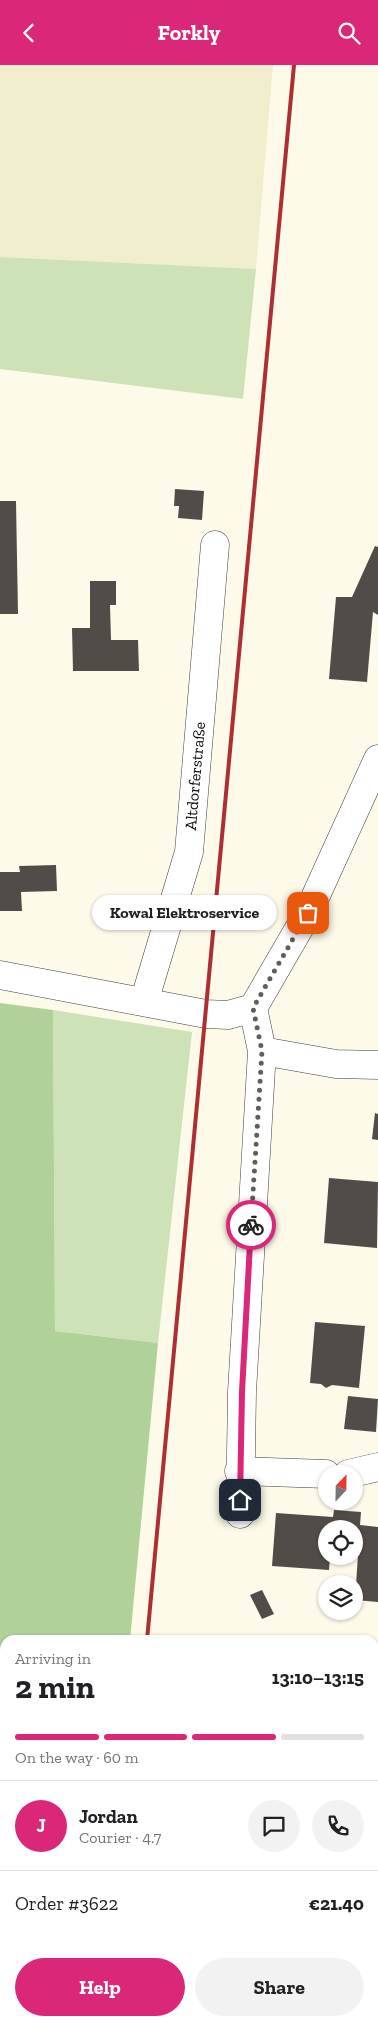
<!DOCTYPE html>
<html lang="en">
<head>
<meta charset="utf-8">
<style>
  :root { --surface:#fff; --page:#f2f2f2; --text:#202124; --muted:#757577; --line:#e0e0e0; --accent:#db2777 }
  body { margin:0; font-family:"Zilla Slab",serif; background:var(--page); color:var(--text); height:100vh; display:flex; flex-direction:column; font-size:19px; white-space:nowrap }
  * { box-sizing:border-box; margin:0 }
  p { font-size:16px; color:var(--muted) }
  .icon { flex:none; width:28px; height:28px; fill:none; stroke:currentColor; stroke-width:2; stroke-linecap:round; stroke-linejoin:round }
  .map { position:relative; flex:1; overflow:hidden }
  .panel { position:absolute; left:0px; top:1570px; width:379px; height:391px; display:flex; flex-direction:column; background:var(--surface); border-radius:15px 15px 0 0; box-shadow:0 1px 4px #0004 }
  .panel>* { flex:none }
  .needle { width:32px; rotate:22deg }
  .tools { position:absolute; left:318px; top:1400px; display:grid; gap:10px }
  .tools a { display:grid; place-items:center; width:45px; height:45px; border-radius:50%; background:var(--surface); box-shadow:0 1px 4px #0004; font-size:25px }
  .pin { position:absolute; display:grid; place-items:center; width:42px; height:42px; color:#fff; margin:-21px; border-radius:10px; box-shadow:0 2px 8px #0006 }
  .courier { position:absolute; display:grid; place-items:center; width:50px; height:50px; margin:-25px; border:4px solid #db2777; border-radius:50%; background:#fff; color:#222; box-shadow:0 1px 6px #0007 }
  .bubble { position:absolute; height:35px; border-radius:18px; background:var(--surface); box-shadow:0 1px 4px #0004; font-size:16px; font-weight:700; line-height:35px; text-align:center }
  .head em { font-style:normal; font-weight:700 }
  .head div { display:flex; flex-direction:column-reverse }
  .head { display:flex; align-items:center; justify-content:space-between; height:85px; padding:0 15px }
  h1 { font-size:32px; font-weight:700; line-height:38px }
  .bar { display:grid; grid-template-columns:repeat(4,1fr); gap:8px 5px; align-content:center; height:60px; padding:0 15px }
  .bar i { height:6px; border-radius:4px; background:var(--line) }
  .bar .on { background:var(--accent) }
  .bar p { grid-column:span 4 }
  .line { display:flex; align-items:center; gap:12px; padding:0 15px; border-top:1px solid var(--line) }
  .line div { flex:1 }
  .round { display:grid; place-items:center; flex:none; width:52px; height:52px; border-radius:26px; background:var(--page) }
  .primary-button { display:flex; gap:10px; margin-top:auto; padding:10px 15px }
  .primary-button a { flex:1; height:58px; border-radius:30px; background:var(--accent); color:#fff; font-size:20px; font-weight:700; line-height:58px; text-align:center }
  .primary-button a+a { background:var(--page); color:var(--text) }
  header { display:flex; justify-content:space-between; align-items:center; height:65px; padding:0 15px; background:var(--accent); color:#fff; font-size:22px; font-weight:700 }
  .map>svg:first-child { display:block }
  .farmland { fill:#f0eecc }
  .green { fill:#cde3b7 }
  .forest { fill:#b0d298 }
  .building { fill:#524c48 }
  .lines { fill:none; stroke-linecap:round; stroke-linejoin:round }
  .minor-casing { stroke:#3d3d3d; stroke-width:29 }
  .minor { stroke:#fff; stroke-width:28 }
  .rail { stroke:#ac3032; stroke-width:4 }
  .done { stroke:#5f5e58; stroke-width:5; stroke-dasharray:0 9 }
  .route { stroke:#db2777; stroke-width:6 }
  .labels { text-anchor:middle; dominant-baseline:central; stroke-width:5; stroke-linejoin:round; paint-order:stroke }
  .street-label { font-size:16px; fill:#0a0a0a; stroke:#fff }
</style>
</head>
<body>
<header><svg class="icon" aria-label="back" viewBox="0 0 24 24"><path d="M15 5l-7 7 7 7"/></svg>Forkly<svg class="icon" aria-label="search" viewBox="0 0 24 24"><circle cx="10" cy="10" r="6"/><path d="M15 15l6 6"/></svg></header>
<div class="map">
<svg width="378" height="1961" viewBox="0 0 378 1961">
  <rect width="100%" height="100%" fill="#fdfae9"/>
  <!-- farmland -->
  <path class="farmland" d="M 0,0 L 273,0 L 256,204 L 0,192 Z"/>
  <!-- green -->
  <path class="green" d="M 0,192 L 256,204 L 243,334 L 0,304 Z
    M 53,945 L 192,967 L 158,1278 L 55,1266 Z"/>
  <!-- forest -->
  <path class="forest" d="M 0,938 L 53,945 L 55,1266 L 158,1278 L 130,1575 L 5,1575 L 5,1956 L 94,1956 L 93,1961 L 0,1961 Z
    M 374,1944 L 378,1944 L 378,1961 L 130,1961 L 130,1956 L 374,1956 Z"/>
  <!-- building -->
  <path class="building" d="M 175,424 L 204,426 L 202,455 L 178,453 L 179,441 L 174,441 Z
    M 0,436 L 16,436 L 18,549 L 0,549 Z
    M 375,481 L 378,482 L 378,550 L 373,547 L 367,617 L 329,614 L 336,532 L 352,532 Z
    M 90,516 L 116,516 L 116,540 L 110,540 L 111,575 L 138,575 L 139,606 L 73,606 L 72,563 L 90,563 Z
    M 56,800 L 57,826 L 21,827 L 22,846 L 0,846 L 0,807 L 20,807 L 19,801 Z
    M 375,1048 L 378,1049 L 378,1075 L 372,1074 Z
    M 329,1113 L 378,1117 L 377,1183 L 324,1178 Z
    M 315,1257 L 365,1261 L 359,1323 L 332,1320 L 326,1323 L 321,1319 L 310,1318 Z
    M 348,1331 L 378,1334 L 376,1367 L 344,1364 Z
    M 334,1445 L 361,1447 L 360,1460 L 378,1462 L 378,1537 L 355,1535 L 359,1474 L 354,1474 L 354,1464 L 326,1464 L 326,1491 L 330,1491 L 329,1505 L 272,1501 L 276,1448 L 333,1452 Z
    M 262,1525 L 274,1549 L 262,1554 L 250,1530 Z
    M 377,1579 L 378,1580 L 378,1627 L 374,1627 Z"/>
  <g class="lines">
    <defs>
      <path id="minor" d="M 0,910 L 206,949 L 228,950 L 253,943
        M 144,937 L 189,787 L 215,480
        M 262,986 L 336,999 L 378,1000
        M 239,1406 L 326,1409
        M 348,1409 L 378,1402
        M 240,1449 L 242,1327 L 262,986 L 253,943 L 308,848 L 378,694"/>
    </defs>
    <!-- minor casing -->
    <use href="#minor" class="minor-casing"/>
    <!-- minor -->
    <use href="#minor" class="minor"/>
    <!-- rail -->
    <path class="rail" d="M 147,1575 L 294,0
      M 110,1961 L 111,1956"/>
  </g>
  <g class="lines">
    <!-- done -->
    <path class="done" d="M 251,1160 L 262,986 L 253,943 L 308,848"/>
    <!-- route -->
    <path class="route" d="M 240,1435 L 242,1327 L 251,1160"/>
  </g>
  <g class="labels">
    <!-- street labels -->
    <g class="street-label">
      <text transform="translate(195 711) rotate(-85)">Altdorferstraße</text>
    </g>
  </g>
</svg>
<div class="tools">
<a><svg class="needle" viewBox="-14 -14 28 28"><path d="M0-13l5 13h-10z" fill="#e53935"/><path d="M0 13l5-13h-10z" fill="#757577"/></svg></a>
<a><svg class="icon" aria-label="locate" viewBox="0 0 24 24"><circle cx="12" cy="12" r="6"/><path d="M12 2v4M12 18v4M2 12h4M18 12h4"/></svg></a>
<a><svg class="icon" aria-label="layers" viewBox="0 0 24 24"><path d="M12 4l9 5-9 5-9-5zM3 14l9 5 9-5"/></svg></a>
</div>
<div class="pin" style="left:308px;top:848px;background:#ea580c"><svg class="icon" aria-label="bag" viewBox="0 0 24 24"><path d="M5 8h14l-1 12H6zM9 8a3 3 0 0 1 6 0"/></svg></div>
<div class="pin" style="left:240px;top:1435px;background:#1f2937"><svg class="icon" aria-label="home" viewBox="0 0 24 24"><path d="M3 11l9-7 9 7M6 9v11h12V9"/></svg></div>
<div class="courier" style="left:251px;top:1160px"><svg class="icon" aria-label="bike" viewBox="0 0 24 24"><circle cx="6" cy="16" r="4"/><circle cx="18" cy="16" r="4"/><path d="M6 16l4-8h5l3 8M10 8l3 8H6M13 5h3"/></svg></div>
<div class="bubble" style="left:92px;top:830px;width:185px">Kowal Elektroservice</div>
<section class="panel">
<div class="head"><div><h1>2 min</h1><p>Arriving in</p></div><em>13:10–13:15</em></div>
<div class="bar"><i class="on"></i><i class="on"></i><i class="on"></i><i></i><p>On the way · 60 m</p></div>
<div class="line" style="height:90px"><b class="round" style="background:var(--accent);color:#fff">J</b><div><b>Jordan</b><p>Courier · 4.7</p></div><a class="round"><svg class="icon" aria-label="chat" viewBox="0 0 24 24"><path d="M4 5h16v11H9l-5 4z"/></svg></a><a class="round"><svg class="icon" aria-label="phone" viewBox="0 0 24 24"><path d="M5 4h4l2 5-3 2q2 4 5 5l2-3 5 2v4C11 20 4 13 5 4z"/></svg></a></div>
<div class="line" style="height:65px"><div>Order #3622</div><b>€21.40</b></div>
<div class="primary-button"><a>Help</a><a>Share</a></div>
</section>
</div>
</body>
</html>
